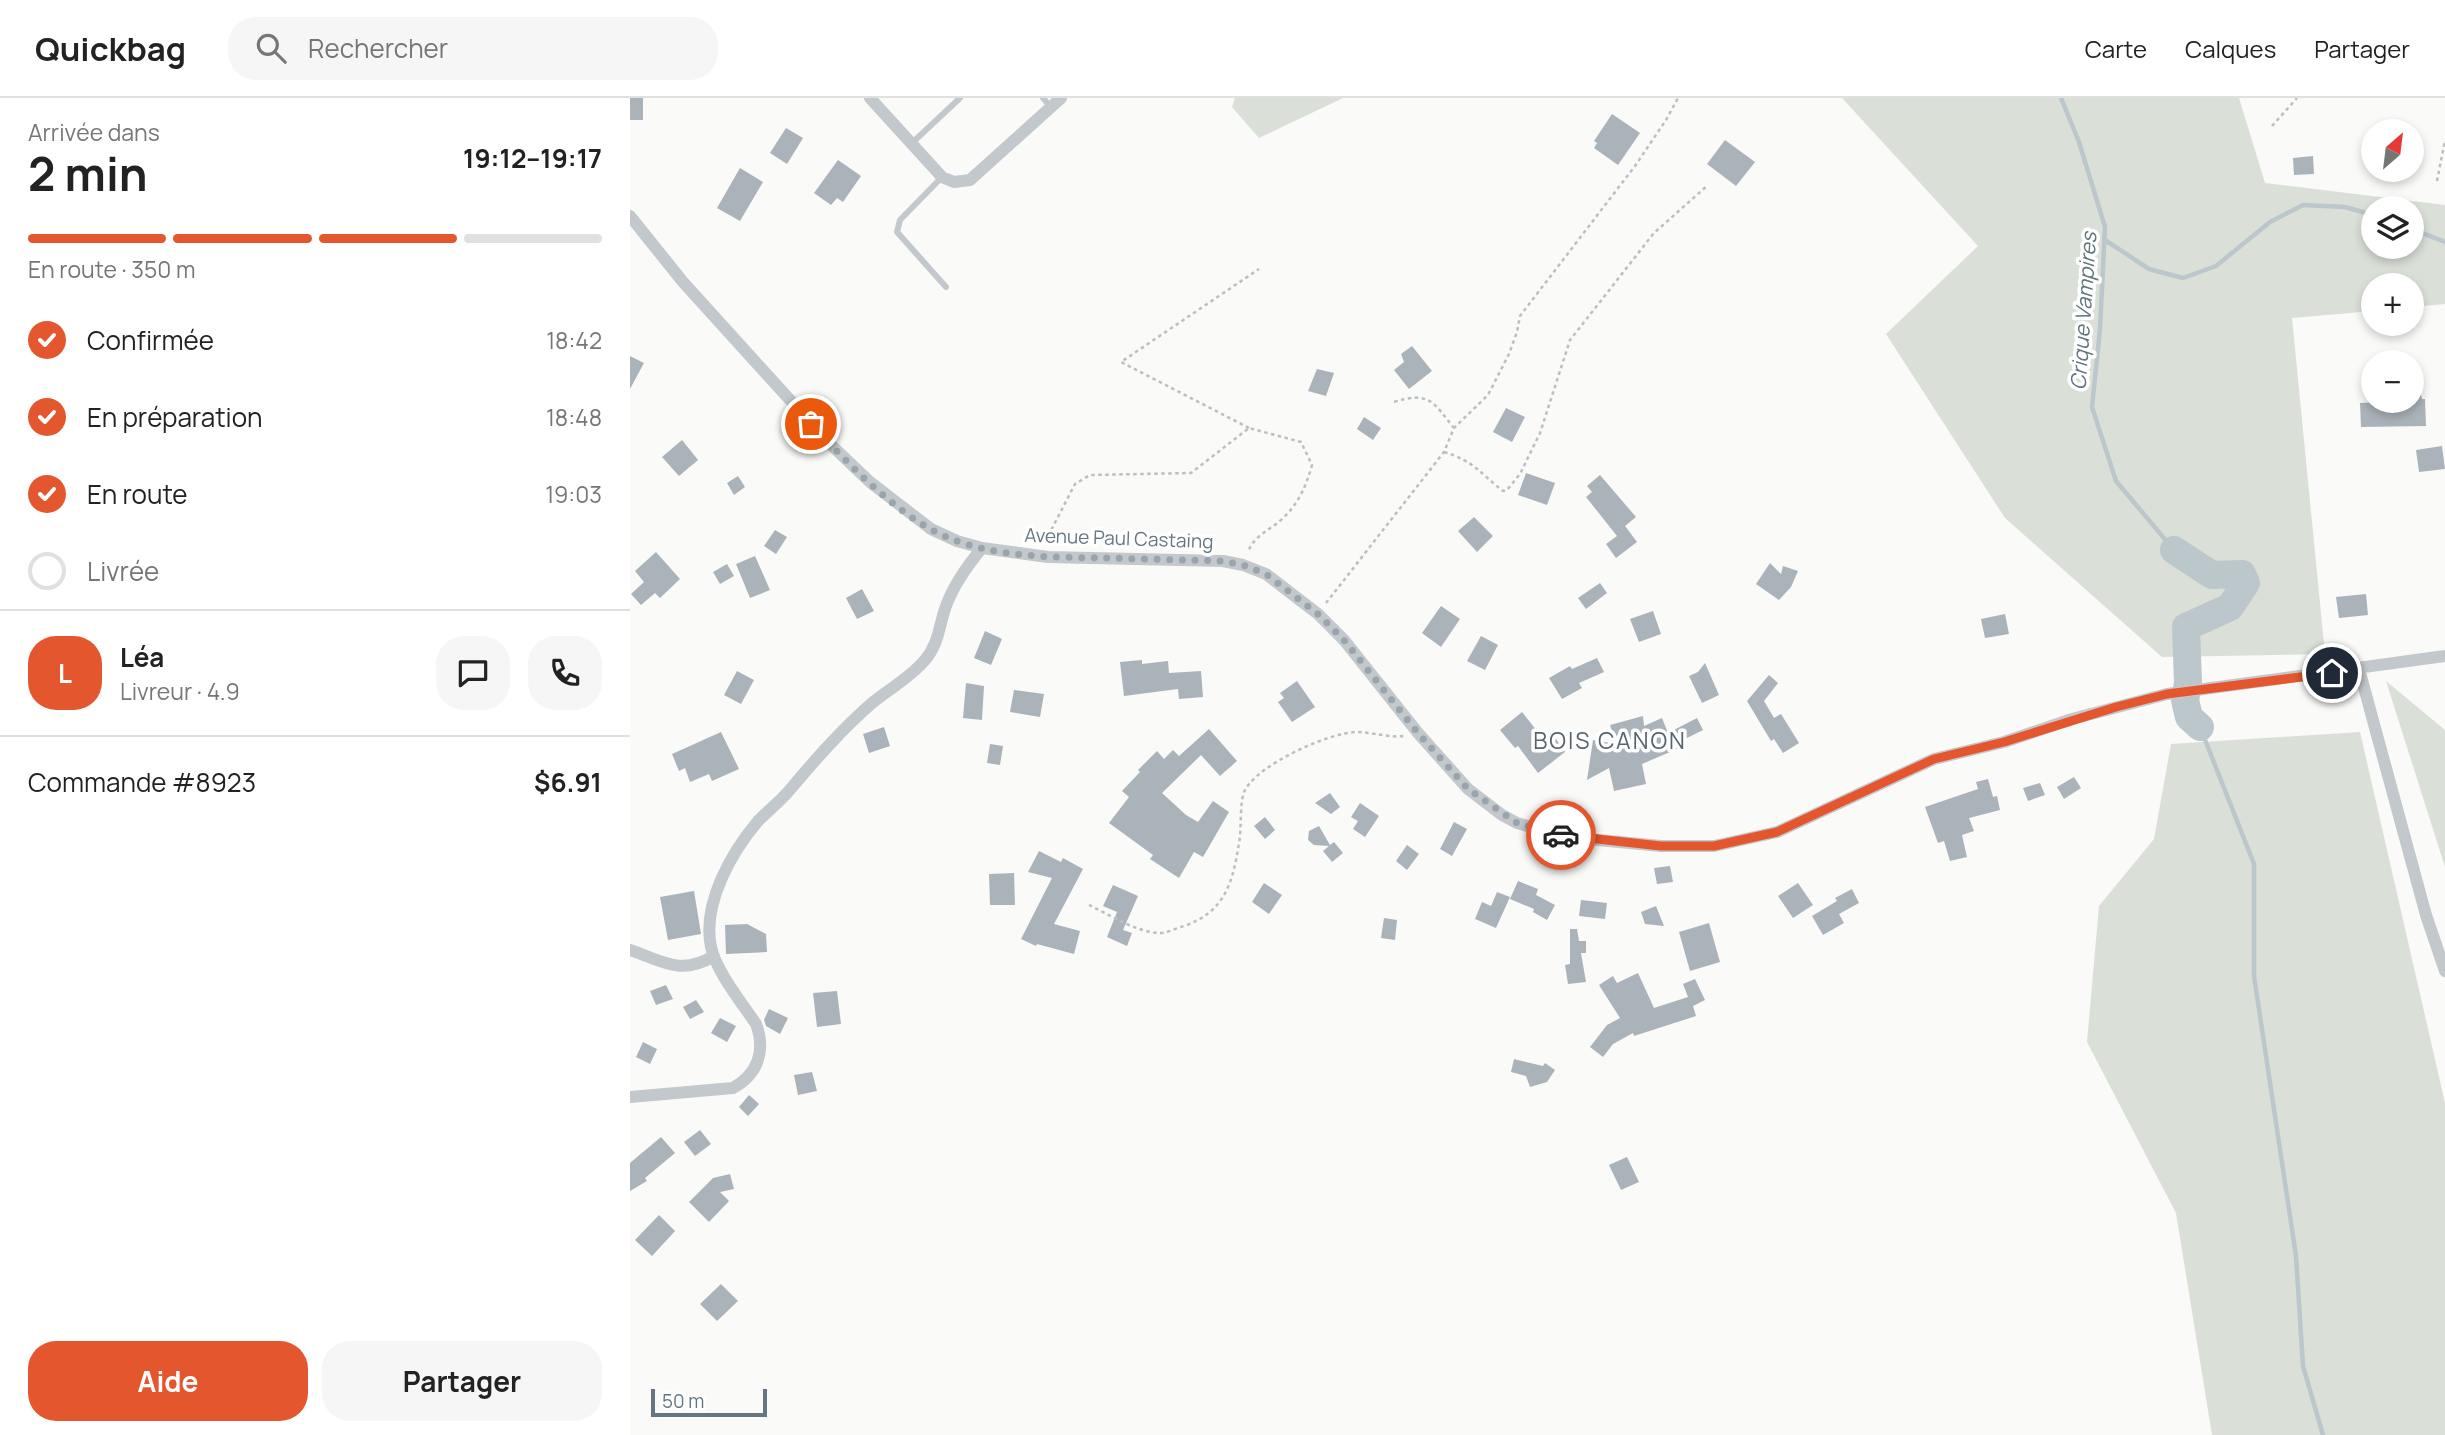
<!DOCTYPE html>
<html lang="fr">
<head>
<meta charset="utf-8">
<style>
  :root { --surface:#fff; --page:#f6f6f6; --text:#222; --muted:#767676; --line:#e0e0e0; --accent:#e4572e }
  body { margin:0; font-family:Manrope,sans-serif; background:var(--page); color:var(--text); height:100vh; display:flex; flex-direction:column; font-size:26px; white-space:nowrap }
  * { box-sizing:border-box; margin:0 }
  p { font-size:23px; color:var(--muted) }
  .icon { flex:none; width:38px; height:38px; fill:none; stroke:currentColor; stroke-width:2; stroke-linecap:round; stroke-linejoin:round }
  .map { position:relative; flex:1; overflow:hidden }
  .sheet { display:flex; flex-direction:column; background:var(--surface); width:630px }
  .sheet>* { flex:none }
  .needle { width:46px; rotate:28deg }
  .controls { position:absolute; left:1731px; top:21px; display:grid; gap:14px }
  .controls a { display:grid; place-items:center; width:63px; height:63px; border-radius:50%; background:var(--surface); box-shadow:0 4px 10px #0003; font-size:35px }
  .scale { position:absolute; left:21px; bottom:18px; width:116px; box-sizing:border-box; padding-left:7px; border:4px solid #657683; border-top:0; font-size:19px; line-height:24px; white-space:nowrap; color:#657683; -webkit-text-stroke:5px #fff; paint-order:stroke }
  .pin { position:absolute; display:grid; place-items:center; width:60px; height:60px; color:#fff; margin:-30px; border:4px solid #fff; border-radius:50%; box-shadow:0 2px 7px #0007 }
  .courier { position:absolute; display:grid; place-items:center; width:70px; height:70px; margin:-35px; border:5px solid #e4572e; border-radius:50%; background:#fff; color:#222; box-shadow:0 2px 9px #0007 }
  .head em { font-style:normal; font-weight:700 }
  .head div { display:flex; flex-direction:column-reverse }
  .head { display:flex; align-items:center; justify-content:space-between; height:119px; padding:0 28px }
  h1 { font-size:46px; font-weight:700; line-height:52px }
  .bar { display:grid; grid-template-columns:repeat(4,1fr); gap:10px 7px; align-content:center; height:84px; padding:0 28px }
  .bar i { height:9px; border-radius:5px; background:var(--line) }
  .bar .current { background:var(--accent) }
  .bar p { grid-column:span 4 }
  .line { display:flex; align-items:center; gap:18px; padding:0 28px; border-top:2px solid var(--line) }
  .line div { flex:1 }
  .round { display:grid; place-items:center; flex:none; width:74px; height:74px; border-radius:28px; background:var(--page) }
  ol { padding:0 28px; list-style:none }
  li { display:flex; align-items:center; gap:21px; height:77px }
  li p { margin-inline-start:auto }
  li .icon { padding:7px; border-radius:50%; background:var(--accent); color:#fff; stroke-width:4 }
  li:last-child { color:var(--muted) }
  li i { width:38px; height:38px; border:4px solid var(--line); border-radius:50% }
  .cta { display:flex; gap:14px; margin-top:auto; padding:14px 28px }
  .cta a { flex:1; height:80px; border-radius:28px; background:var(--accent); color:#fff; font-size:28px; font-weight:700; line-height:80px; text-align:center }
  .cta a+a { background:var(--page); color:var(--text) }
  header { display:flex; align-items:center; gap:42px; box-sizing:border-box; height:98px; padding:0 35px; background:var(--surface); border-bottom:2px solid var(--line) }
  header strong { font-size:33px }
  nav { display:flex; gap:38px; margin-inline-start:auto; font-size:24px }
  .search { width:490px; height:63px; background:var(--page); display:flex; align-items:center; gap:18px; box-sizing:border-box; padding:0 24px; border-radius:28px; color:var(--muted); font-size:26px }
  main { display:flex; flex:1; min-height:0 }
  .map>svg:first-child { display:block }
  .green { fill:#dadfd7; fill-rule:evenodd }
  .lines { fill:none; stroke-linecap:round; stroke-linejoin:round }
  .stream { stroke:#bbc7cb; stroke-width:4.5 }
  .river { stroke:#bbc7cb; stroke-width:28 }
  .building { fill:#aab3b9 }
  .path { stroke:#bbbfc2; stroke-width:2.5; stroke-dasharray:3.5 3.5; stroke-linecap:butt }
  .lane { stroke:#c3c8cc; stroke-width:6 }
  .street { stroke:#c3c8cc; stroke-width:12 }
  .done { stroke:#99a4ac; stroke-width:7; stroke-dasharray:0 12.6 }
  .route { stroke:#e4572e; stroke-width:9 }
  .labels { text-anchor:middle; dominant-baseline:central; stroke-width:7; stroke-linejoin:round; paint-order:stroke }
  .street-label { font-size:19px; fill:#657683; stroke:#fff }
  .water-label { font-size:21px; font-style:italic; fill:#60757c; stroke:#fff }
  .quarter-label { font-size:23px; letter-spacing:2px; fill:#57646e; stroke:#fff }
</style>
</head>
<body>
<header>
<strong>Quickbag</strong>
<div class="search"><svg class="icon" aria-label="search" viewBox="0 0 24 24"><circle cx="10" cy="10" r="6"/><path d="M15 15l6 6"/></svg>Rechercher</div>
<nav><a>Carte</a><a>Calques</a><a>Partager</a></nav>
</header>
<main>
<section class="sheet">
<div class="head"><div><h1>2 min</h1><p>Arrivée dans</p></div><em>19:12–19:17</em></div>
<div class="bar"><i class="current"></i><i class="current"></i><i class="current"></i><i></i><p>En route · 350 m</p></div>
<ol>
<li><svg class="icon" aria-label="check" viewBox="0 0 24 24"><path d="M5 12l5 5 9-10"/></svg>Confirmée<p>18:42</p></li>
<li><svg class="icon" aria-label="check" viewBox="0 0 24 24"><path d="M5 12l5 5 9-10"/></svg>En préparation<p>18:48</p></li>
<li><svg class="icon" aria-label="check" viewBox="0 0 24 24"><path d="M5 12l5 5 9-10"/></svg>En route<p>19:03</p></li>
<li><i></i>Livrée</li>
</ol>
<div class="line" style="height:126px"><b class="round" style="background:var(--accent);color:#fff">L</b><div><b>Léa</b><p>Livreur · 4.9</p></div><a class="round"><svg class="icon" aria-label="chat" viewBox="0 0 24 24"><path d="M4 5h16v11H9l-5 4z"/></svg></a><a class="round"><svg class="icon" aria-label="phone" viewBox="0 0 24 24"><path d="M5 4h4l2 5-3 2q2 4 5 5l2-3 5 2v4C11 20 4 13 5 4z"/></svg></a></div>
<div class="line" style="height:91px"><div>Commande #8923</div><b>$6.91</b></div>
<div class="cta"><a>Aide</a><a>Partager</a></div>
</section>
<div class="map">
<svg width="1815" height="1337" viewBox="0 0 1815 1337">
  <rect width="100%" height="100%" fill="#fafaf8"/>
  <!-- green -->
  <path class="green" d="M 605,0 L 713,0 L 629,40 L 602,9 Z
    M 1212,0 L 1609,0 L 1635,85 L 1815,107 L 1815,206 L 1782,209 L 1782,187 L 1743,187 L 1743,213 L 1662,220 L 1695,556 L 1532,559 L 1375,420 L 1256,236 L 1348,148 ZM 1782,110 L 1782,149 L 1743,149 L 1743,110 Z
    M 1756,583 L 1815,632 L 1815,769 Z
    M 1730,634 L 1815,1005 L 1815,1337 L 1582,1337 L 1546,1115 L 1457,944 L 1469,808 L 1524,741 L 1541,646 Z"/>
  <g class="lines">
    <!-- stream -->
    <path class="stream" d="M 1431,0 L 1449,44 L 1475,129 L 1470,231 L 1462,309 L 1486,383 L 1544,452
      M 1782,131 L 1815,144
      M 1475,142 L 1519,171 L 1553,180 L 1586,168 L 1640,124 L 1673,107 L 1715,109 L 1743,117
      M 1570,629 L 1624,766 L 1624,878 L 1666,1158 L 1673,1268 L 1693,1337"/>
    <!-- river -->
    <path class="river" d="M 1544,452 L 1582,477 L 1612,476 L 1616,485 L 1600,509 L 1556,529 L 1558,585 L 1555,602 L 1559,619 L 1570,629"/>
  </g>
  <!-- building -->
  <path class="building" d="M 0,0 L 13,0 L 13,22 L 0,22 Z
    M 982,16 L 1010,35 L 988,67 L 964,50 L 967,45 L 964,43 Z
    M 156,30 L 173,40 L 157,66 L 140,55 Z
    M 1095,42 L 1125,64 L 1106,88 L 1077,66 Z
    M 1683,58 L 1684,76 L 1664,77 L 1663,60 Z
    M 208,62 L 231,78 L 213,104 L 207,100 L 201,107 L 184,95 Z
    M 110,70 L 133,84 L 110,123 L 87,110 Z
    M 782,248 L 802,273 L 779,291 L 764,272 L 774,264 L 771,256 Z
    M 0,258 L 14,265 L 0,291 Z
    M 687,271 L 704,275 L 696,298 L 678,293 Z
    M 1782,278 L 1786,278 L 1792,301 L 1795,301 L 1796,328 L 1731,329 L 1730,305 L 1782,303 Z
    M 876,310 L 895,319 L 882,344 L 863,334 Z
    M 734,319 L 751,330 L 743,342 L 727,331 Z
    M 52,342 L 68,362 L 49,378 L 32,359 Z
    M 1812,348 L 1815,371 L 1789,374 L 1786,352 Z
    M 896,375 L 925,385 L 917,407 L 888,397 Z
    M 970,377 L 1006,419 L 995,428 L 1007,444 L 986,460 L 976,446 L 987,438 L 956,399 L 962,394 L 957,388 Z
    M 108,378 L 115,389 L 104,397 L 97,385 Z
    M 844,419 L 863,438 L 847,454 L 828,433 Z
    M 145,432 L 157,439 L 146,456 L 134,448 Z
    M 26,454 L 50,481 L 30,500 L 25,495 L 11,507 L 1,496 L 14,484 L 5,473 Z
    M 125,458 L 140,492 L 120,500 L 106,466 Z
    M 1140,465 L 1151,476 L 1153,468 L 1168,473 L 1161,489 L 1149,502 L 1126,486 Z
    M 97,466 L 104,478 L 90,486 L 83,474 Z
    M 970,485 L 977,495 L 956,511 L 948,500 Z
    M 232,491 L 244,513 L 227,521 L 216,500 Z
    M 1736,496 L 1738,517 L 1709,520 L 1706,499 Z
    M 811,508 L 830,521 L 811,549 L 792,535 Z
    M 1023,513 L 1031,536 L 1009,544 L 1000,521 Z
    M 1375,516 L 1379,536 L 1355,540 L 1351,521 Z
    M 355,533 L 372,541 L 361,567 L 344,560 Z
    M 851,538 L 868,547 L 855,572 L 837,563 Z
    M 967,560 L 974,574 L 949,585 L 952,590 L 932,601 L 919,580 L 940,568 L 942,571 Z
    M 512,562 L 512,566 L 538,563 L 539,575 L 571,573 L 573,599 L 549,601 L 548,591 L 494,598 L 490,564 Z
    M 1075,565 L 1089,597 L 1072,605 L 1059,578 L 1068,574 Z
    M 107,573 L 124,582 L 111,606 L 94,597 Z
    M 1139,577 L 1148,585 L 1134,603 L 1144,620 L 1151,616 L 1169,645 L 1153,655 L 1144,641 L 1141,643 L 1117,603 Z
    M 667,583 L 685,609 L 662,624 L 648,604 L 654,600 L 650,595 Z
    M 336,585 L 354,588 L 352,622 L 333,620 Z
    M 384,592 L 414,596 L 410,619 L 380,614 Z
    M 892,614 L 918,647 L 926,641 L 935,654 L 908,675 L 888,648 L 885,650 L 870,632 Z
    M 1013,618 L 1014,628 L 1032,620 L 1038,635 L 1067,620 L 1073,632 L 1045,646 L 1047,651 L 1012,666 L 1016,686 L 984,693 L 979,670 L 957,682 L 963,642 L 986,646 L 980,627 Z
    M 254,629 L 260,648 L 239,655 L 233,636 Z
    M 579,631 L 607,663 L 590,678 L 571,657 L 532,695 L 556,717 L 568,724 L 583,703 L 599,714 L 573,759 L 564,754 L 549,780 L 520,761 L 523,757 L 479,725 L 499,699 L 492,693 L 510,674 L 508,672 L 527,653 L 534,661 L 543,652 L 549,658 Z
    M 91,634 L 109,671 L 82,683 L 79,676 L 60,684 L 55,670 L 49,673 L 42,656 Z
    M 360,646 L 373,648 L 370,667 L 357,665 Z
    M 1444,679 L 1451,690 L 1434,701 L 1427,689 Z
    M 1358,681 L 1363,699 L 1367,698 L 1370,712 L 1339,720 L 1344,733 L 1332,737 L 1337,759 L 1320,763 L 1314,743 L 1308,745 L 1295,709 L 1348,691 L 1346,684 Z
    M 1410,685 L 1415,697 L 1398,703 L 1393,690 Z
    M 700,695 L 710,709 L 701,716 L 685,705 Z
    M 730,705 L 749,718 L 735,739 L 723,731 L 728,723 L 721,719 Z
    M 635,719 L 645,732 L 635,741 L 624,728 Z
    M 824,724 L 837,731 L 822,758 L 810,751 Z
    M 689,728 L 700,747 L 704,744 L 713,755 L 702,764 L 693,753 L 699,748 L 684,747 L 678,742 L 679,733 Z
    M 777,747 L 789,756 L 777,772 L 766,763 Z
    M 409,753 L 431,764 L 433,760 L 453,771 L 424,826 L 450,833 L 444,856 L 407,846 L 406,848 L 391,841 L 422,780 L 398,774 Z
    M 1040,768 L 1043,784 L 1027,786 L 1024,770 Z
    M 384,775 L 385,807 L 360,807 L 359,776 Z
    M 888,783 L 908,791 L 906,797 L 925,807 L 917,822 L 903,814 L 904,811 L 880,801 Z
    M 634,785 L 652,797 L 639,816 L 622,804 Z
    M 1168,785 L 1183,807 L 1163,820 L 1148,798 Z
    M 483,787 L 508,798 L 493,832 L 502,835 L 497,848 L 477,839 L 487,814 L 473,808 Z
    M 1222,791 L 1229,805 L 1209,816 L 1214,825 L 1193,837 L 1182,818 L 1207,803 L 1205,800 Z
    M 64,793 L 71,836 L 38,842 L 30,799 Z
    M 867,794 L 880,799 L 866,830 L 845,821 L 852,804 L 861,808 Z
    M 951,802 L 977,805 L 975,821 L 949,818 Z
    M 1026,808 L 1034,828 L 1015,826 L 1011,814 Z
    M 754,820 L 767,822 L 765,842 L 751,840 Z
    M 1079,825 L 1090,864 L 1060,873 L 1049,834 Z
    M 117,826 L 136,836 L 137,854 L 96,856 L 95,827 Z
    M 940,831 L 947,831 L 949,843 L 956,843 L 956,855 L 951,855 L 956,884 L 938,886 L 935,867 L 940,866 Z
    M 1008,875 L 1024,910 L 1058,899 L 1053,886 L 1065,881 L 1075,902 L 1063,908 L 1066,918 L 1004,938 L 1003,935 L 983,946 L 973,959 L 960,949 L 977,927 L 990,920 L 969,887 L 983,878 L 987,885 Z
    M 36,887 L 43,901 L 26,907 L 20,893 Z
    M 207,893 L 211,926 L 187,929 L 183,895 Z
    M 66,902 L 74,914 L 60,921 L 53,909 Z
    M 139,911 L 158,920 L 150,936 L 136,928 L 134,922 Z
    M 90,920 L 106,928 L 97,944 L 81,935 Z
    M 13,944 L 27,951 L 20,966 L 6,959 Z
    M 884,961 L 913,968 L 915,965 L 925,972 L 917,984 L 900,989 L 896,978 L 881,974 Z
    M 182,974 L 187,993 L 168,997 L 164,977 Z
    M 119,997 L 129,1006 L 118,1018 L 109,1009 Z
    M 70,1032 L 81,1046 L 65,1058 L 54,1044 Z
    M 31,1039 L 45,1055 L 15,1080 L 17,1083 L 0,1093 L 0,1065 Z
    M 997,1059 L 1009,1084 L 991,1092 L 979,1067 Z
    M 100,1076 L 104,1091 L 90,1094 L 99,1103 L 79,1124 L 59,1104 L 83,1080 Z
    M 29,1117 L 45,1133 L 22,1158 L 5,1142 Z
    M 91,1186 L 108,1203 L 87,1223 L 70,1206 Z"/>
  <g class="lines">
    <!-- path -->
    <path class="path" d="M 1642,28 L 1667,0
      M 1807,83 L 1815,42
      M 764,304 C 800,293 803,304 824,330
      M 619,330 L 491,264 L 629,171
      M 814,354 C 844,363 850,375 873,393 L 877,392 L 890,376 L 910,335 L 940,242 L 1024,135 L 1078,87
      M 415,444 L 445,386 L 460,377 L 561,375 L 619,330 L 671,344 L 682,367 C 676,388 669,405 653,420 C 641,432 624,437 618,454
      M 696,505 L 814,354 L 824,330 L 858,297 L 879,256 L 887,234 L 890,218 L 1005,68 L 1036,22 L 1048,0
      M 459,807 C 480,817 504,833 528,835 C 536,836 546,830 554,828 C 595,814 603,784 609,745 C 612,730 609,704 615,692 C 629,666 698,635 726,634 C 743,634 758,640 774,638"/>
    <!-- lane -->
    <path class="lane" d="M 413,0 L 421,9
      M 282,45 L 330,0
      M 312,79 L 270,122 L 267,134 L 316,189"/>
    <!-- street -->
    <path class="street" d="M 240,0 L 312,79 L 324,84 L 340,82 L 431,0
      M 0,118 L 53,184 L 199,345 L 240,384 L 301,431 L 327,443 L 352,450 L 418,459 L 593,463 L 613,467 L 636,476 L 688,516 L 714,542 L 788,635 L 838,691 L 872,717 L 887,725 L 936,739 L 1031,748 L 1084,748 L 1147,734 L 1304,661 L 1374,644 L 1442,621 L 1537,596 L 1815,558
      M 1729,571 L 1796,817 L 1815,873
      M 0,852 C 33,863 50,878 84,858
      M 0,999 L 103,990 C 128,976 136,953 126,926 C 112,905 86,873 81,849 C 72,806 101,755 128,723 C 138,713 149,704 158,694 C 185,662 211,632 242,605 C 259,591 281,579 295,562 C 309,546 309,527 316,508 C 324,486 337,468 352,450"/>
  </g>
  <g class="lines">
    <!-- done -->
    <path class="done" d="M 181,326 C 217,364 256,406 302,432 C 354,460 418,459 475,460 C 514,461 554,462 593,463 L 613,467 L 636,476 L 688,516 L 714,542 L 788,635 L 838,691 L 887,725 L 931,737"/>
    <!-- route -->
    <path class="route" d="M 931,737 L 1031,748 L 1084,748 L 1147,734 L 1304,661 L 1374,644 L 1486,609 L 1537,596 L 1702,575"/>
  </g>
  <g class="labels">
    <!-- street labels -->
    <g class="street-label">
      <text transform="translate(489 440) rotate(2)">Avenue Paul Castaing</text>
    </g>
    <!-- water labels -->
    <g class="water-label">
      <text transform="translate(1453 213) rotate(-86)">Crique Vampires</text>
    </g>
    <!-- quarter labels -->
    <g class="quarter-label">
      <text x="980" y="642">BOIS CANON</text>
    </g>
  </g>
</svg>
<div class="controls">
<a><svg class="needle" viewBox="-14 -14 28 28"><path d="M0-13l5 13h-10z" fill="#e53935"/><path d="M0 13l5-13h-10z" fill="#767676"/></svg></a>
<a><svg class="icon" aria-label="layers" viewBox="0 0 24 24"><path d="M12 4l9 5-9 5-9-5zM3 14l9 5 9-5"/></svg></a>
<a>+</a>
<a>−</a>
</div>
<div class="scale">50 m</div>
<div class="pin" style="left:181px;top:326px;background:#ea580c"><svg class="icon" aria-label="bag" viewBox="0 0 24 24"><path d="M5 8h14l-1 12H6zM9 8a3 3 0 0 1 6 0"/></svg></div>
<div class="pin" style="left:1702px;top:575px;background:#1f2937"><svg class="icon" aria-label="home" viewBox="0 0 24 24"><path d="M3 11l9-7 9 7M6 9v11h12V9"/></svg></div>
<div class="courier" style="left:931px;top:737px"><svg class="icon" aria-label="car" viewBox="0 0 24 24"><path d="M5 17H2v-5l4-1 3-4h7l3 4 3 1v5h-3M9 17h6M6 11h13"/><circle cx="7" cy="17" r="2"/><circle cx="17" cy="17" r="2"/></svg></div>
</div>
</main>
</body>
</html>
